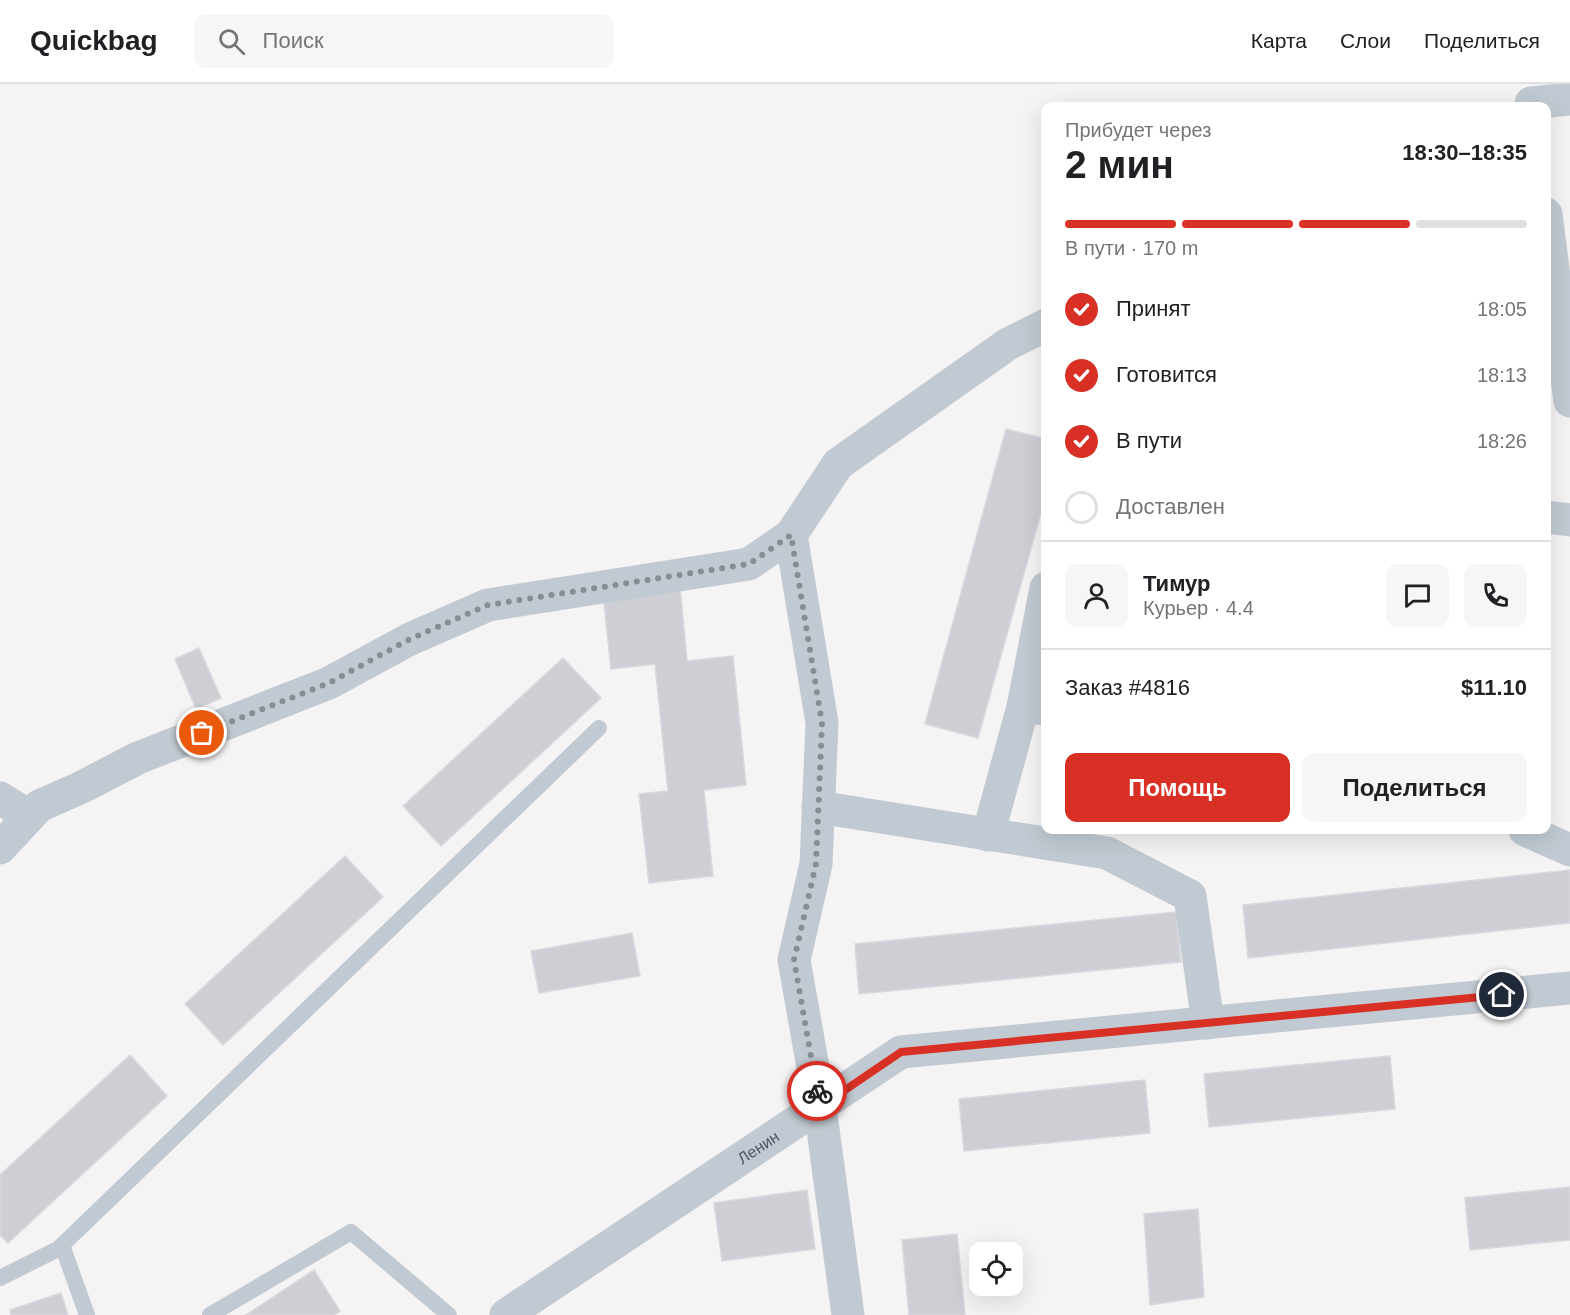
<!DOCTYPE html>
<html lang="ru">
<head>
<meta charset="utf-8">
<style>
  :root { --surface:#fff; --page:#f6f6f6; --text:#202124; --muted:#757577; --line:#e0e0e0; --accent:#d93025 }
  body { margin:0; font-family:Helvetica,sans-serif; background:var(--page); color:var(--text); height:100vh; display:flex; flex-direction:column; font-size:22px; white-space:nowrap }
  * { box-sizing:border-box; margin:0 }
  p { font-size:20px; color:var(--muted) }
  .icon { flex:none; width:33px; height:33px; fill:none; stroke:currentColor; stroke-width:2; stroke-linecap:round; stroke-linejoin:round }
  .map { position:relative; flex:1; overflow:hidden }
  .side { position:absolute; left:1041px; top:18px; width:510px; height:732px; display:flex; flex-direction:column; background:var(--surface); border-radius:12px; box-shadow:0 6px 24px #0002 }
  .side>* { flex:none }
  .controls { position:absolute; left:969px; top:1158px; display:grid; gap:12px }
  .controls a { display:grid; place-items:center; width:54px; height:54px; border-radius:12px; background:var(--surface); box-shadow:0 6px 24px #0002; font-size:30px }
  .pin { position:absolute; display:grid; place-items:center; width:51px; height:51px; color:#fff; margin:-26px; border:3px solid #fff; border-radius:50%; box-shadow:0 2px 6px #0007 }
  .courier { position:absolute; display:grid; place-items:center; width:60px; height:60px; margin:-30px; border:4px solid #d93025; border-radius:50%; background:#fff; color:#222; box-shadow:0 2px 8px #0007 }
  .overview em { font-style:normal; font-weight:800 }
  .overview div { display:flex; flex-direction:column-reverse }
  .overview { display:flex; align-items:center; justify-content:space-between; height:102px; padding:0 24px }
  h1 { font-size:39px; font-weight:800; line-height:45px }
  .bar { display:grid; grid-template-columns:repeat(4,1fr); gap:9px 6px; align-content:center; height:72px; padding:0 24px }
  .bar i { height:8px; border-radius:4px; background:var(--line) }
  .bar .on { background:var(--accent) }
  .bar p { grid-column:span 4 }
  .line { display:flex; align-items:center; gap:15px; padding:0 24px; border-top:2px solid var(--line) }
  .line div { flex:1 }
  .round { display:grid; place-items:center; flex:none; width:63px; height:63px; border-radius:12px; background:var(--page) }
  ol { padding:0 24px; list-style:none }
  li { display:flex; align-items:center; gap:18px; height:66px }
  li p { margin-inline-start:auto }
  li .icon { padding:6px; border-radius:50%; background:var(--accent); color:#fff; stroke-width:4 }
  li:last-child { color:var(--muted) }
  li i { width:33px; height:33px; border:3px solid var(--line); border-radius:50% }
  .button { display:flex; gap:12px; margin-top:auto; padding:12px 24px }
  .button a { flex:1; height:69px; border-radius:12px; background:var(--accent); color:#fff; font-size:24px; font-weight:800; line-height:69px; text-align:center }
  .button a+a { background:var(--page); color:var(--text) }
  header { display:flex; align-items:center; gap:36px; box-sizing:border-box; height:84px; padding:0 30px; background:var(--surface); border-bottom:2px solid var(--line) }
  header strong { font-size:28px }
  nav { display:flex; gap:33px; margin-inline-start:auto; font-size:21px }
  .search { width:420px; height:54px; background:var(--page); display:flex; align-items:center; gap:15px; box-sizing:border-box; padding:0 21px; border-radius:12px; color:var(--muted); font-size:22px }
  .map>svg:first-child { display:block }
  .building { fill:#cdcfd5; stroke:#d7d9de; stroke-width:1.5 }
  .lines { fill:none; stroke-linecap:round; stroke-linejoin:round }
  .lane { stroke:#c1cad2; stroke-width:16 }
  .street { stroke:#c1cad2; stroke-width:33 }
  .done { stroke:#868d94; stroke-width:6; stroke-dasharray:0 10.8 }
  .route { stroke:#d93025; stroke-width:8 }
  .labels { text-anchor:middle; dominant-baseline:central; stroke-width:6; stroke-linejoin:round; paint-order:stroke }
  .street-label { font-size:16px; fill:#4a5661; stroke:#fff }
</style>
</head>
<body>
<header>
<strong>Quickbag</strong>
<div class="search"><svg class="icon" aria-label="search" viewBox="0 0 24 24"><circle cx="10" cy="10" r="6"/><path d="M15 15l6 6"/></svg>Поиск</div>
<nav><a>Карта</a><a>Слои</a><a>Поделиться</a></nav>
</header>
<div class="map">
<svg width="1570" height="1231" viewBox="0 0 1570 1231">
  <rect width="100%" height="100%" fill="#f5f3f3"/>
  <!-- building -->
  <path class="building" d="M 1006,345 L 1046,355 L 1046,411 L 978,654 L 925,640 Z
    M 680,502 L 687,577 L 733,572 L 746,701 L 704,706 L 713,792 L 649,799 L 639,710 L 668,707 L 655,580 L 611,585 L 603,510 Z
    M 199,564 L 221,614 L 196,625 L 175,575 Z
    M 563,574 L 601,614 L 441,762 L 403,722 Z
    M 345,772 L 383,813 L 223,961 L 185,920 Z
    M 1570,786 L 1570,839 L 1248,874 L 1243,821 Z
    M 1176,828 L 1181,878 L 859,910 L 855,860 Z
    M 632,849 L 640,892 L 539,909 L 531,867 Z
    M 130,971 L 167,1012 L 8,1159 L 0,1151 L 0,1091 Z
    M 1390,972 L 1395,1025 L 1209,1043 L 1204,990 Z
    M 1145,996 L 1150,1049 L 964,1067 L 959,1015 Z
    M 1570,1103 L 1570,1156 L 1470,1166 L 1465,1114 Z
    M 807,1106 L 815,1165 L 722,1177 L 714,1119 Z
    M 1198,1125 L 1204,1213 L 1150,1221 L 1144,1130 Z
    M 957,1150 L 965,1231 L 909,1231 L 902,1156 Z
    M 314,1186 L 340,1227 L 334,1231 L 246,1231 Z
    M 61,1209 L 68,1231 L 11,1231 L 10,1226 Z"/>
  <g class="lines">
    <!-- lane -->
    <path class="lane" d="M 62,1161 L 87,1231
      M 0,1194 L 58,1165 L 599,644
      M 210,1231 L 351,1148 L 449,1231"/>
    <!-- street -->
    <g class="street">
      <path d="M 1531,19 L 1570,15"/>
      <path d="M 1546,130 L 1570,317"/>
      <path d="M 1546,433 L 1570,436"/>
      <path d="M 791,451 L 822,639 L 816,780 L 794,876 L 820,1023 L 848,1231"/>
      <path d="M 1046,504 L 1023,623 L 1046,625"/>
      <path d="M 0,714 L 29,732"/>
      <path d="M 818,723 L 1107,769 L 1190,812 L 1208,939"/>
      <path d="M 1525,746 L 1570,766"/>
      <path d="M 988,751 L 1023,623"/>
      <path d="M 0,764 L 39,722 L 80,704 L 138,674 L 329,599 L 410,555 L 488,521 L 749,480 L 791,451 L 838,380 L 1008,260 L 1046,241"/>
      <path id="s1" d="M 506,1231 L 901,968 L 1570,904"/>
    </g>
  </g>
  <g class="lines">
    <!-- done -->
    <path class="done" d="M 202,649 L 329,599 L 410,555 L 488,521 L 749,480 L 791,451 L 822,639 L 816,780 L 794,876 L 817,1007"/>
    <!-- route -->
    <path class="route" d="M 817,1007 L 820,1023 L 901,968 L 1502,911"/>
  </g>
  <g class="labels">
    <!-- street labels -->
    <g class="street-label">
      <text stroke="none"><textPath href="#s1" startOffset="303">Ленин</textPath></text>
    </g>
  </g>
</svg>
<div class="controls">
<a><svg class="icon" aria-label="locate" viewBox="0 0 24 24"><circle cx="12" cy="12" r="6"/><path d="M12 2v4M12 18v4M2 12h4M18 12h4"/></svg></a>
</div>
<div class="pin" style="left:202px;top:649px;background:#ea580c"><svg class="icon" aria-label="bag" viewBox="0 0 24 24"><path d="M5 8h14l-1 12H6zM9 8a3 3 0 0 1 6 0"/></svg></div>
<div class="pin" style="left:1502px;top:911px;background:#1f2937"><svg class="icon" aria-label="home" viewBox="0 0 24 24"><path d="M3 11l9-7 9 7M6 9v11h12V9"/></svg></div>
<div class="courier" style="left:817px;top:1007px"><svg class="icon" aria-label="bike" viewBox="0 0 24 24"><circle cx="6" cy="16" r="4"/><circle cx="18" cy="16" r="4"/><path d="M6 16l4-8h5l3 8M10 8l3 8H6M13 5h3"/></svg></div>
<section class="side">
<div class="overview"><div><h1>2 мин</h1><p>Прибудет через</p></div><em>18:30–18:35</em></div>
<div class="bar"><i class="on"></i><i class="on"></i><i class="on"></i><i></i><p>В пути · 170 m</p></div>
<ol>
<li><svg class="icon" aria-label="check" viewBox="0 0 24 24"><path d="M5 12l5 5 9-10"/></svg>Принят<p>18:05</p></li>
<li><svg class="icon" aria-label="check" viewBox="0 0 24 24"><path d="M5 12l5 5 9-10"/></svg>Готовится<p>18:13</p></li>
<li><svg class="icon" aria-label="check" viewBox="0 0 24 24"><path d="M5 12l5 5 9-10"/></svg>В пути<p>18:26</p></li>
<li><i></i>Доставлен</li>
</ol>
<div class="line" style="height:108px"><a class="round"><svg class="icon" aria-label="person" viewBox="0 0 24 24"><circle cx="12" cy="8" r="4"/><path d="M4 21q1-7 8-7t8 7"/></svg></a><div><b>Тимур</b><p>Курьер · 4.4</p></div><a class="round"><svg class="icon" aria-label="chat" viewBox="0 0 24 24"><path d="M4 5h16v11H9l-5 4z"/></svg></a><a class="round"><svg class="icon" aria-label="phone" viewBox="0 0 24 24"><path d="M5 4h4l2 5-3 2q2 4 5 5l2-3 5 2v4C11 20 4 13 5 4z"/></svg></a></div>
<div class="line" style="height:78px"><div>Заказ #4816</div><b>$11.10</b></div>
<div class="button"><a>Помощь</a><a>Поделиться</a></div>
</section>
</div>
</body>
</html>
